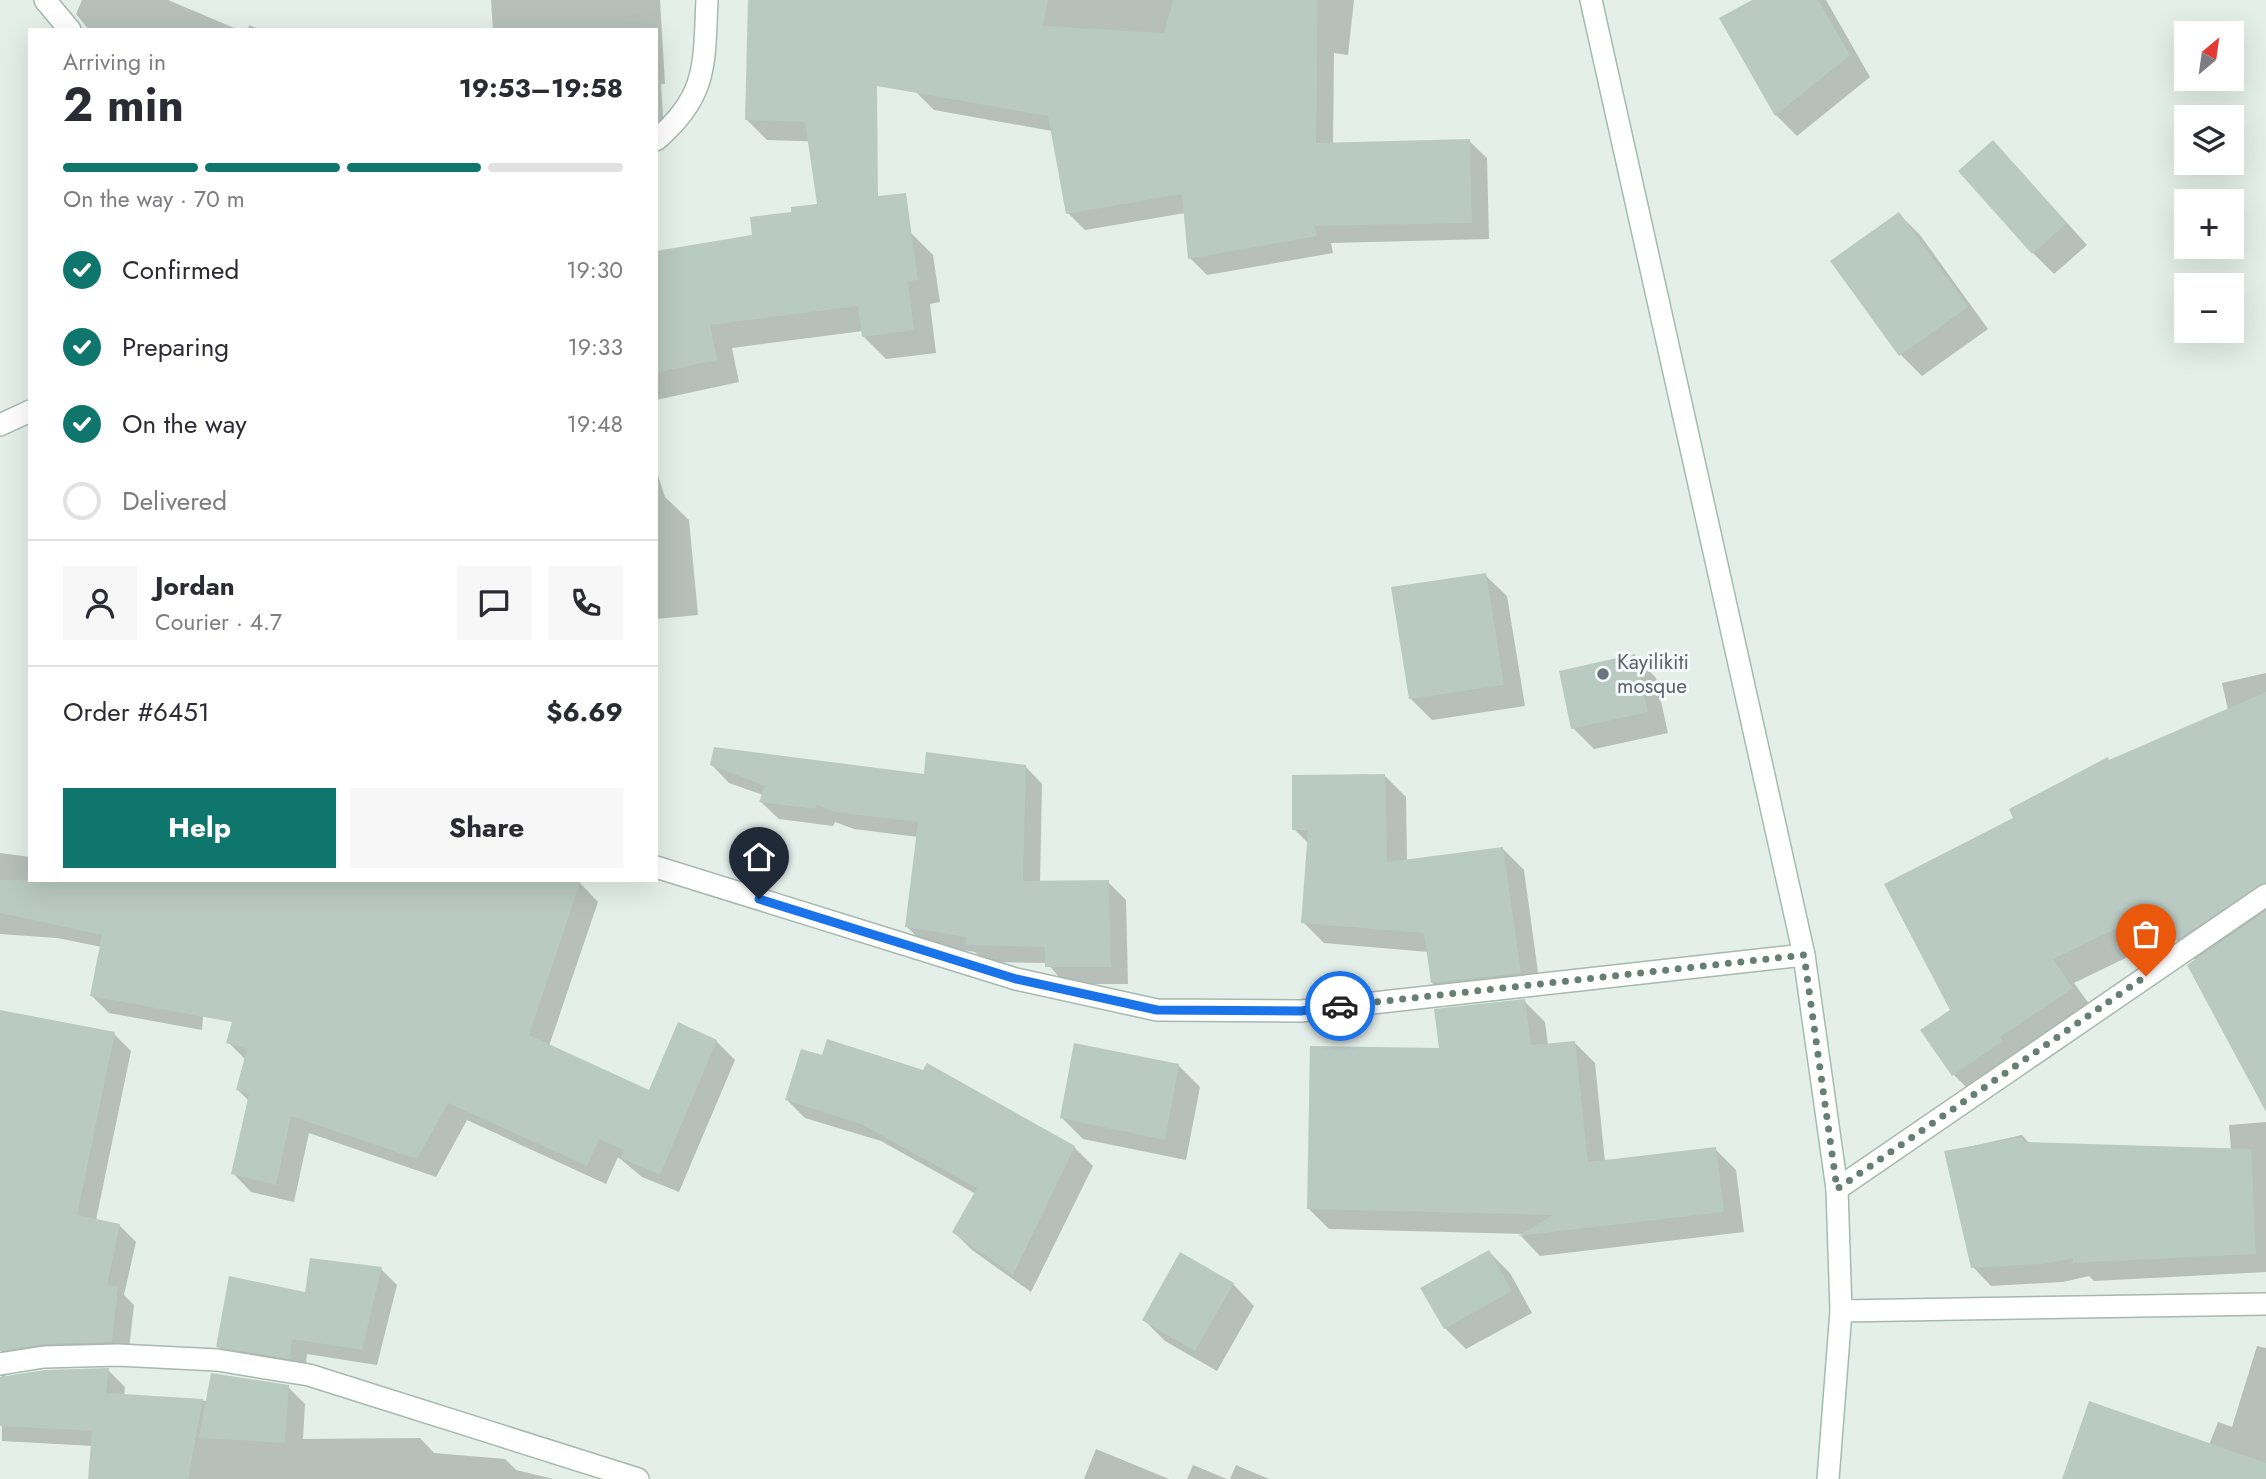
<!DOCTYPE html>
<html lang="en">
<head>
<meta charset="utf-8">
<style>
  :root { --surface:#fff; --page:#f7f7f7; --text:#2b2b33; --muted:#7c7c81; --line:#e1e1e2; --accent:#0f766e }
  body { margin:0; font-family:Jost,sans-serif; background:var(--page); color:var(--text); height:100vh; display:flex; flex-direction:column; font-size:26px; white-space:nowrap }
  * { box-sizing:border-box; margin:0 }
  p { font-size:23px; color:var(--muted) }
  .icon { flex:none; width:38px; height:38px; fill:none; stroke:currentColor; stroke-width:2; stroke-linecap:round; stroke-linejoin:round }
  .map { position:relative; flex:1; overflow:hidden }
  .side { position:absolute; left:28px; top:28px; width:630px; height:854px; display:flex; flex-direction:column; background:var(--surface); border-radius:0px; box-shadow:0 7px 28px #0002 }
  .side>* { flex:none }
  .needle { width:46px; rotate:29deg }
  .fabs { position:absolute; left:2174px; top:21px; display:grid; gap:14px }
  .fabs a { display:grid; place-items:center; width:70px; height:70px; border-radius:0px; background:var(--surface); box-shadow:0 7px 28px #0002; font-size:35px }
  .pin { position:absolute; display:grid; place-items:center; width:60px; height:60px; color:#fff; margin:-72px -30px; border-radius:50% 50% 50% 0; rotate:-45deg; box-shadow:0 0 7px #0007 }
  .pin .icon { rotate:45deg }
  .courier { position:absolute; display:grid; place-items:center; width:70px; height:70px; margin:-35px; border:5px solid #1a73e8; border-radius:50%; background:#fff; color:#222; box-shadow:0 2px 9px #0007 }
  .head em { font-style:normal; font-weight:700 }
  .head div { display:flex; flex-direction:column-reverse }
  .head { display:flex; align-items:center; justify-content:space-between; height:119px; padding:0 35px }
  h1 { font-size:46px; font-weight:700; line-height:52px }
  .bar { display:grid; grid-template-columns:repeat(4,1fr); gap:10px 7px; align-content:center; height:84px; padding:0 35px }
  .bar i { height:9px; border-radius:5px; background:var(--line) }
  .bar .on { background:var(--accent) }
  .bar p { grid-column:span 4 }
  .line { display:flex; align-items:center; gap:18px; padding:0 35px; border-top:2px solid var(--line) }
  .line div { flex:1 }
  .round { display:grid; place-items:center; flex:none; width:74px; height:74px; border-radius:0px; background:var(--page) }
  ol { padding:0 35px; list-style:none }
  li { display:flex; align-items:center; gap:21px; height:77px }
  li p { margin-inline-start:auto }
  li .icon { padding:7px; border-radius:50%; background:var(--accent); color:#fff; stroke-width:4 }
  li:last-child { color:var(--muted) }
  li i { width:38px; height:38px; border:4px solid var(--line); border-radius:50% }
  .button { display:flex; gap:14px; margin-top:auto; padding:14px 35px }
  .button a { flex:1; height:80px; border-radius:0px; background:var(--accent); color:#fff; font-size:28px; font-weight:700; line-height:80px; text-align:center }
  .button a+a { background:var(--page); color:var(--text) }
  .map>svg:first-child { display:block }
  .shadow { fill:#0003 }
  .building { fill:#b9cac2 }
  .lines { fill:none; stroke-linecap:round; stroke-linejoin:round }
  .minor-casing { stroke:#a6b8b0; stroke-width:24 }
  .secondary-casing { stroke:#a2bcb0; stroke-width:24 }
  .minor { stroke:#fff; stroke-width:21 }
  .secondary { stroke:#fff; stroke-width:21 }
  .done { stroke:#667f75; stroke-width:7; stroke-dasharray:0 12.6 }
  .route { stroke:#1a73e8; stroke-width:9 }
  .worship-dot { fill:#6b7280; stroke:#f5fbf8; stroke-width:2.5 }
  .labels { text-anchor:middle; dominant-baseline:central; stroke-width:6; stroke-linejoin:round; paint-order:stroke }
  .worship-label { font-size:21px; fill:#5b616d; stroke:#f5fbf8; text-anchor:start }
</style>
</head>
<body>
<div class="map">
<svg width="2266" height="1479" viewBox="0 0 2266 1479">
  <rect width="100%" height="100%" fill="#e4efe9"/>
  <!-- shadow -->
  <path class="shadow" d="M 82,0 L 168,0 L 239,30 L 89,30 L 76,14 Z
    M 491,0 L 660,0 L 665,84 L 661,84 L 665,146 L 656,146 L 656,30 L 493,30 Z
    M 749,0 L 865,0 L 861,143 L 767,140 L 747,120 Z
    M 927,0 L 1354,0 L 1348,55 L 1334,53 L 1333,144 L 1469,141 L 1487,158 L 1489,239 L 1331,243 L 1333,253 L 1207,275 L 1190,258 L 1185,213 L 1085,230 L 1068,213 L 1052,131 L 934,110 L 916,92 Z
    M 1755,0 L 1826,0 L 1870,77 L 1797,136 L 1776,115 Z
    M 249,25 L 262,30 L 248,30 Z
    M 2013,163 L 2087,245 L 2054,274 L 2033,253 Z
    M 1899,214 L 1920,235 L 1988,329 L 1922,376 L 1901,355 Z
    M 910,232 L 933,255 L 940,302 L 930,304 L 936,353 L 886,359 L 863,336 L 863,331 L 732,348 L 739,382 L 656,400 L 656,252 Z
    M 656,469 L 665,497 L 689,520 L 698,615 L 656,619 Z
    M 1485,575 L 1507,596 L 1525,706 L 1432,720 L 1411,699 Z
    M 1635,656 L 1656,678 L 1668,733 L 1594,749 L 1573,728 Z
    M 2266,673 L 2266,1109 L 2196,961 L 2173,935 L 2074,983 L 2095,1012 L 1977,1098 L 1954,1075 L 1923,1030 L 1952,1010 L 2016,819 L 2110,761 L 2228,710 L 2222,683 Z
    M 712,765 L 925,776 L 1025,766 L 1042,784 L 1040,883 L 1108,882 L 1126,900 L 1128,984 L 1065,984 L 1047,963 L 985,962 L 975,952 L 924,944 L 907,927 L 918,837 L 854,829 L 835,822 L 833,826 L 779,819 L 761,802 L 763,795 L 729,783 Z
    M 1385,776 L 1406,797 L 1407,862 L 1503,849 L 1524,870 L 1541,994 L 1453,1004 L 1432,983 L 1428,952 L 1324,943 L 1303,922 L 1309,844 L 1294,829 Z
    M 0,853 L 30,857 L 30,880 L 211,905 L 202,1030 L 109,1013 L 92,996 L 102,947 L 57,938 L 0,934 Z
    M 580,883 L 598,902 L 549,1046 L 650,1093 L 716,1041 L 735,1060 L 679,1192 L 642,1177 L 618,1157 L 606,1184 L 467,1120 L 436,1177 L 309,1133 L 294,1202 L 251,1192 L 233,1173 L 249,1101 L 238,1090 L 246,1060 L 228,1042 Z
    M 1524,1001 L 1545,1022 L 1548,1045 L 1574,1042 L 1595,1063 L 1605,1162 L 1715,1149 L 1736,1170 L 1744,1232 L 1540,1256 L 1521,1236 L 1526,1234 L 1329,1229 L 1309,1209 L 1442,1050 Z
    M 0,1012 L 114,1034 L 131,1051 L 96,1220 L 119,1225 L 136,1242 L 124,1295 L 134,1305 L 128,1358 L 15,1367 L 2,1379 L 108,1370 L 125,1387 L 124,1396 L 208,1401 L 288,1387 L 305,1404 L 303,1439 L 420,1438 L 434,1453 L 505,1459 L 516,1470 L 554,1479 L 90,1479 L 93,1446 L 2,1441 Z
    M 927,1066 L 1074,1147 L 1093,1166 L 1031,1292 L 972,1250 L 954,1232 L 976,1194 L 881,1141 L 805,1118 L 787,1100 L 924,1072 Z
    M 1179,1066 L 1200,1087 L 1186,1160 L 1083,1139 L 1062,1118 Z
    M 2266,1122 L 2266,1272 L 2094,1281 L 2089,1276 L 2063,1282 L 1991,1286 L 1973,1267 L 1946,1152 L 2022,1135 L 2030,1144 L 2231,1150 L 2229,1125 Z
    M 1489,1252 L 1510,1273 L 1532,1313 L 1466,1349 L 1445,1328 Z
    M 381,1269 L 397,1285 L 377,1365 L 307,1354 L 305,1373 L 234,1362 L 218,1346 L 306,1294 Z
    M 1233,1284 L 1254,1306 L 1217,1371 L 1165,1341 L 1144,1320 Z
    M 2257,1346 L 2266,1348 L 2266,1479 L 2069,1479 L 2209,1445 L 2218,1422 L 2232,1427 Z
    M 1096,1449 L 1169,1479 L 1084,1479 Z
    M 1193,1465 L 1227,1479 L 1187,1479 Z
    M 1236,1465 L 1269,1479 L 1230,1479 Z"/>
  <!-- building -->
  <path class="building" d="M 748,0 L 1048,0 L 1043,26 L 1164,33 L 1173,0 L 1318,0 L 1316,143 L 1470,139 L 1472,223 L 1315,226 L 1317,236 L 1188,259 L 1182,194 L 1066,214 L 1048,116 L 877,86 L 878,196 L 906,193 L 918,280 L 908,281 L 914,330 L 862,337 L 858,306 L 710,325 L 717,360 L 656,373 L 656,251 L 752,235 L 750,217 L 791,212 L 791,207 L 817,204 L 805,122 L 745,120 Z
    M 1752,0 L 1818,0 L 1850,55 L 1775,116 L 1719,18 Z
    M 1993,140 L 2067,223 L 2032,254 L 1958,171 Z
    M 1899,212 L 1968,307 L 1899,356 L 1830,261 Z
    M 1486,573 L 1504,685 L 1409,699 L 1391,587 Z
    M 1635,654 L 1648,712 L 1571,729 L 1559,671 Z
    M 2266,692 L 2266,882 L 2174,942 L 2157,909 L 2053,959 L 2073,988 L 2000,1037 L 2003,1041 L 1952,1076 L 1920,1030 L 1950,1010 L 1884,884 L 2013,818 L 2009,809 L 2108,757 L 2109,760 Z
    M 714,747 L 924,774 L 926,752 L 1026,765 L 1023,881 L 1109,880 L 1111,967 L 1045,967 L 1045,947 L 965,945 L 966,937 L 905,927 L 918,822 L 835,812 L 817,805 L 815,809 L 759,802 L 765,786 L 710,765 Z
    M 1385,774 L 1387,862 L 1503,847 L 1521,973 L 1431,983 L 1424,933 L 1301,923 L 1308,830 L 1292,830 L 1292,775 Z
    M 0,880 L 581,880 L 529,1035 L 649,1090 L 678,1022 L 717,1040 L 660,1175 L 621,1158 L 624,1150 L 599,1139 L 587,1166 L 448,1103 L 417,1159 L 291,1116 L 276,1185 L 231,1174 L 249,1094 L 236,1090 L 247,1049 L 226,1043 L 232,1022 L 90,996 L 102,935 L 0,913 Z
    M 2266,911 L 2266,1112 L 2187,965 Z
    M 1525,999 L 1531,1045 L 1575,1041 L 1588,1162 L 1716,1147 L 1724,1212 L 1518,1236 L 1553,1215 L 1307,1209 L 1310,1046 L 1439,1048 L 1434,1009 Z
    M 0,1010 L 115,1032 L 77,1215 L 120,1224 L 107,1285 L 118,1286 L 112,1342 L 44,1344 L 0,1351 Z
    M 827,1039 L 923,1070 L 927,1063 L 1075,1146 L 1013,1275 L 952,1232 L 977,1188 L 861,1124 L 785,1100 L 801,1049 L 822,1055 Z
    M 1074,1043 L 1179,1064 L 1165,1140 L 1060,1118 Z
    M 2023,1137 L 2024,1142 L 2251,1149 L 2256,1254 L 2073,1263 L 2073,1258 L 2044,1264 L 1971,1268 L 1944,1151 Z
    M 1489,1250 L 1512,1291 L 1444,1329 L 1420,1288 Z
    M 1180,1252 L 1234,1283 L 1195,1351 L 1142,1320 Z
    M 310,1258 L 382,1267 L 362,1350 L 292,1339 L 290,1359 L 216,1347 L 229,1276 L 305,1292 Z
    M 109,1368 L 106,1393 L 203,1399 L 188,1479 L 88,1479 L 92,1431 L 0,1426 L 0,1377 L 45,1370 Z
    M 211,1373 L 289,1385 L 285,1443 L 199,1438 Z
    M 2089,1401 L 2266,1463 L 2266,1479 L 2062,1479 Z"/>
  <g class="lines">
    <defs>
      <path id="minor" d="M 45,0 L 70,30
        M 656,140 C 708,96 704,64 707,0
        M 0,425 L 30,411
        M 656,867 L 1016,979 L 1157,1010 L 1301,1011 L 1804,955
        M 1837,1189 L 2266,895
        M 1841,1311 L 2266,1304
        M 0,1364 L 44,1357 L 118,1355 L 217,1360 L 309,1375 L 638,1479"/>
      <path id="secondary" d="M 1591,0 L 1804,955 L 1837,1189 L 1841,1311 L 1828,1479"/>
    </defs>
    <!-- minor casing -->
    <use href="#minor" class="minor-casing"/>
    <!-- secondary casing -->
    <use href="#secondary" class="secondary-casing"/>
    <!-- minor -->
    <use href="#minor" class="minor"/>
    <!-- secondary -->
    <use href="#secondary" class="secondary"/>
  </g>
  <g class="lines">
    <!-- done -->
    <path class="done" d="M 1340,1006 L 1804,955 L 1837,1189 L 2146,976"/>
    <!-- route -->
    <path class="route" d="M 759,899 L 1016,979 L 1157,1010 L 1301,1011 L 1340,1006"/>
  </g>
  <!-- markers -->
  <circle class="worship-dot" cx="1603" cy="674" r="7"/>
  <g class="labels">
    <!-- worship labels -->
    <g class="worship-label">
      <text x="1617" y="662">Kayilikiti<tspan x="1617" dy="24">mosque</tspan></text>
    </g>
  </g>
</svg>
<div class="fabs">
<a><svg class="needle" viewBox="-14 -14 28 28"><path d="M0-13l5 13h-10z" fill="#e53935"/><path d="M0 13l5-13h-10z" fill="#7c7c81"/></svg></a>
<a><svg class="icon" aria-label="layers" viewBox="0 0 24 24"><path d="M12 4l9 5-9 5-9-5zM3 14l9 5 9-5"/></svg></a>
<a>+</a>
<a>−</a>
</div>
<div class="pin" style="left:2146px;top:976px;background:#ea580c"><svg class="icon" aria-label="bag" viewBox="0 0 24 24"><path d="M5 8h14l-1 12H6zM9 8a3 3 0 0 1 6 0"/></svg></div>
<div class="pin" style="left:759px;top:899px;background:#1f2937"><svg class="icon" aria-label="home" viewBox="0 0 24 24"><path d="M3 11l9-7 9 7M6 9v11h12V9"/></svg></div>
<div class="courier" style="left:1340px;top:1006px"><svg class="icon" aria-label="car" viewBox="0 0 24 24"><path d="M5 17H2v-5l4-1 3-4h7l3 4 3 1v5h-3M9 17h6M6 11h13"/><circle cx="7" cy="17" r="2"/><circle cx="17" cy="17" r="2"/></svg></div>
<section class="side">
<div class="head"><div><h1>2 min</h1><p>Arriving in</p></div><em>19:53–19:58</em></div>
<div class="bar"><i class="on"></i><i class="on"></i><i class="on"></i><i></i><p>On the way · 70 m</p></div>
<ol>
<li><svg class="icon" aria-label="check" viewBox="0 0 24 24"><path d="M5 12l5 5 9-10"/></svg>Confirmed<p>19:30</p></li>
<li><svg class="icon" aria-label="check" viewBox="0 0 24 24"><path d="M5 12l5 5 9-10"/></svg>Preparing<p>19:33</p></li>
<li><svg class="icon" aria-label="check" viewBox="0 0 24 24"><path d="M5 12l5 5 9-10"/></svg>On the way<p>19:48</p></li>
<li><i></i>Delivered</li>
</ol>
<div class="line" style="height:126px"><a class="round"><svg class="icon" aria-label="person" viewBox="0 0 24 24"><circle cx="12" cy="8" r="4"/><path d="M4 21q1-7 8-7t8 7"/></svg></a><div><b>Jordan</b><p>Courier · 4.7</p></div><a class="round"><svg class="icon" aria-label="chat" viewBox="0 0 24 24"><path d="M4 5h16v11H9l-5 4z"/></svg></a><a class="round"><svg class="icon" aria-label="phone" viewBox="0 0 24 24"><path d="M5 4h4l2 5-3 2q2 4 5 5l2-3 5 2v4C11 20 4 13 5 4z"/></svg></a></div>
<div class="line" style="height:91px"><div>Order #6451</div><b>$6.69</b></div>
<div class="button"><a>Help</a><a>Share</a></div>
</section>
</div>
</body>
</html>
